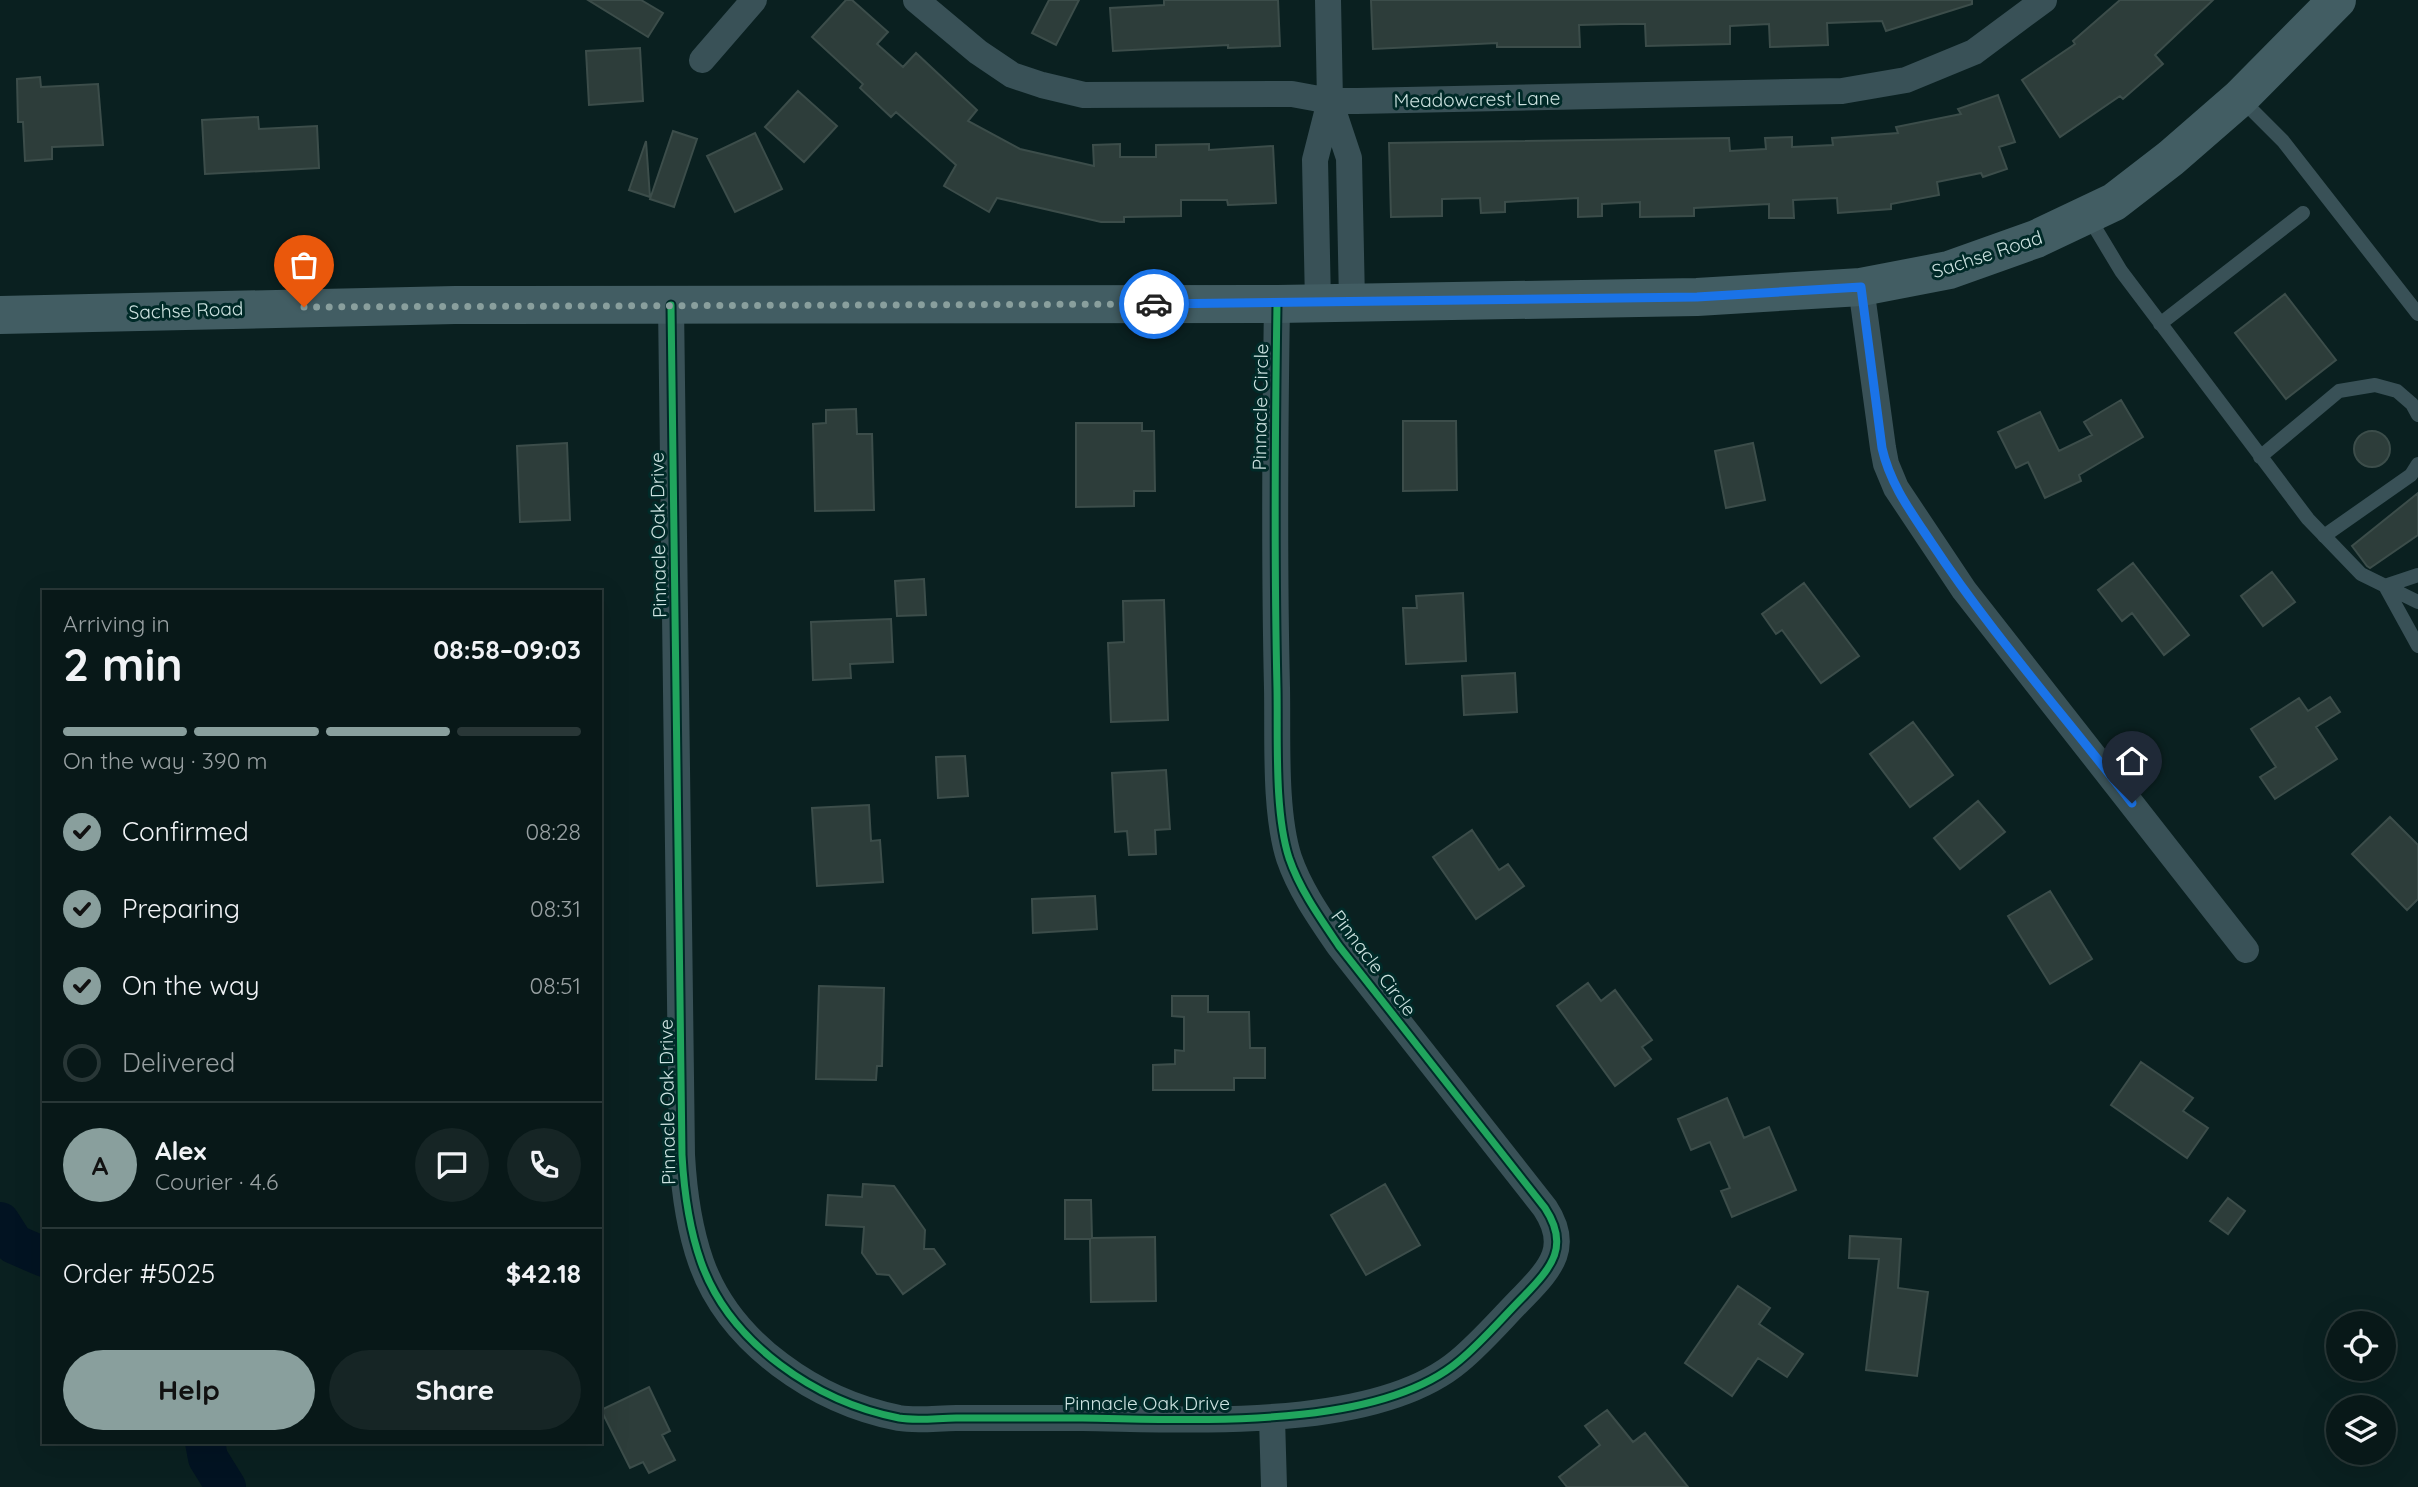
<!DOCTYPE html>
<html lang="en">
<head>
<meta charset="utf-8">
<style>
  :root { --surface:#081818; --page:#162525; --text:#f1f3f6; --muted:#98a0a2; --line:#293737; --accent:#899f9d }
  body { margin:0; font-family:Quicksand,sans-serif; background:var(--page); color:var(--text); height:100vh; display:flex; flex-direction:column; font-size:26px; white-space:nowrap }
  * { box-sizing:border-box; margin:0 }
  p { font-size:23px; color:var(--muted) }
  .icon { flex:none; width:38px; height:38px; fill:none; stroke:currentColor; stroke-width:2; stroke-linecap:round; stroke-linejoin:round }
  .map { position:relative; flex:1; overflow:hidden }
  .side { position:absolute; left:42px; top:590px; width:560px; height:854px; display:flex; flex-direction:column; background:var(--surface); border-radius:0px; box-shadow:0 7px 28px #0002,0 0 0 2px var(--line) }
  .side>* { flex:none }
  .fabs { position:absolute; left:2326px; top:1311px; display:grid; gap:14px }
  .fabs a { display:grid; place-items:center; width:70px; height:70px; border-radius:50%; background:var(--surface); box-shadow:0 7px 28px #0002,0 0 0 2px var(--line); font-size:35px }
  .pin { position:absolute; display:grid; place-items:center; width:60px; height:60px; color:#fff; margin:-72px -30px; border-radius:50% 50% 50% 0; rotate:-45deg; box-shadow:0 0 7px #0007 }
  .pin .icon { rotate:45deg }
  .courier { position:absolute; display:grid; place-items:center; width:70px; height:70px; margin:-35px; border:5px solid #1a73e8; border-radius:50%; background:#fff; color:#222; box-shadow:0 2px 9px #0007 }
  .head em { font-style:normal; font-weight:700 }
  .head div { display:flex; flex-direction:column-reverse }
  .head { display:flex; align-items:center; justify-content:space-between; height:119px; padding:0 21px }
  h1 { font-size:46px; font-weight:700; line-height:52px }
  .bar { display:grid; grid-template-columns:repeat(4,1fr); gap:10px 7px; align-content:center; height:84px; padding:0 21px }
  .bar i { height:9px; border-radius:5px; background:var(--line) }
  .bar .active { background:var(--accent) }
  .bar p { grid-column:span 4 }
  .line { display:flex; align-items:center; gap:18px; padding:0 21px; border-top:2px solid var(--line) }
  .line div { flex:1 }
  .round { display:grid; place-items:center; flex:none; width:74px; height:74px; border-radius:37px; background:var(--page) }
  ol { padding:0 21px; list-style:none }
  li { display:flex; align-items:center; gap:21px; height:77px }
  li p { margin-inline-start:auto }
  li .icon { padding:7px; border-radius:50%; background:var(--accent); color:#111; stroke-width:4 }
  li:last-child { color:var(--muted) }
  li i { width:38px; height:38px; border:4px solid var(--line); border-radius:50% }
  .button { display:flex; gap:14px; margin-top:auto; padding:14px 21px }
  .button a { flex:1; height:80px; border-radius:42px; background:var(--accent); color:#111; font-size:28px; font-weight:700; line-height:80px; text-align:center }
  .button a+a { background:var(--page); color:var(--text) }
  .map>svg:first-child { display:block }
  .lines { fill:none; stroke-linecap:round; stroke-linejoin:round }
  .river { stroke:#021322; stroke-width:40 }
  .building { fill:#2d3d3a; stroke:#3c4d4a; stroke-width:2 }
  .lane { stroke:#395157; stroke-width:14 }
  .street { stroke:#395157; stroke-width:26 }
  .secondary { stroke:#425d63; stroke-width:38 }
  .cycleway-casing { stroke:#002a28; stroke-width:11 }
  .cycleway { stroke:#20a55d; stroke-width:7 }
  .done { stroke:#899f9d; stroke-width:7; stroke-dasharray:0 12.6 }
  .route { stroke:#1a73e8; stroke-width:9 }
  .labels { text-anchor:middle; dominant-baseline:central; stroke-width:6; stroke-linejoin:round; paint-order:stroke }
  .street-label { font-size:19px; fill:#cde3e1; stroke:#002a28 }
</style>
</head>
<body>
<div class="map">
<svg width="2418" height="1487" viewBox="0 0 2418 1487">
  <rect width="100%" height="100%" fill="#0a2020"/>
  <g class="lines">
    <!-- river -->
    <path class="river" d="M 0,1222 L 14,1244 L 44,1257
      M 205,1442 L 208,1458 L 226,1487"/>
  </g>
  <!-- building -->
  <path class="building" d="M 588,0 L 641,0 L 663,13 L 648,37 Z
    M 846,0 L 852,0 L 888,32 L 877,44 L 903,67 L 916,53 L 977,110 L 968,121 L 1020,149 L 1094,166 L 1093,145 L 1120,144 L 1120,157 L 1156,157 L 1156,145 L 1209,144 L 1209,150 L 1273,146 L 1276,203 L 1228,205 L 1227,200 L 1181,200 L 1181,216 L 1124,217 L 1124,222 L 1101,222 L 997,198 L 989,212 L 944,186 L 956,165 L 896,112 L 891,117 L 860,88 L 863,84 L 812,37 Z
    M 1049,0 L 1079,0 L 1056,45 L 1032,33 Z
    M 1164,0 L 1278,0 L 1280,46 L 1228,48 L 1228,45 L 1113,51 L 1110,8 L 1164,5 Z
    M 1371,0 L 1972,0 L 1972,4 L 1886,31 L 1882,21 L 1827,23 L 1828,45 L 1770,47 L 1769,24 L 1730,26 L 1730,44 L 1646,46 L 1645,24 L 1620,24 L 1579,25 L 1580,47 L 1497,47 L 1497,43 L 1373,49 Z
    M 2120,0 L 2213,0 L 2155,55 L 2163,64 L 2123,99 L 2120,96 L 2060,137 L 2022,80 L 2075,44 L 2073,41 Z
    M 640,48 L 643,101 L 589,105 L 586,51 Z
    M 40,77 L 41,87 L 98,84 L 103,145 L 52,147 L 52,159 L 25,161 L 23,122 L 18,122 L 17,79 Z
    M 798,91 L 837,126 L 804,162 L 765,127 Z
    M 1998,95 L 2015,142 L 1999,147 L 2007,169 L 1983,177 L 1981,173 L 1937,182 L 1939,195 L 1891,204 L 1891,209 L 1838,213 L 1837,198 L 1793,200 L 1794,218 L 1769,218 L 1769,204 L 1694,208 L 1694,216 L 1640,217 L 1640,202 L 1602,204 L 1602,216 L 1578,217 L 1578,198 L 1505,202 L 1505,212 L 1481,213 L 1480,198 L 1442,199 L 1442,216 L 1391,217 L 1389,143 L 1729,138 L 1730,151 L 1766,149 L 1765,138 L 1792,137 L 1792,147 L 1833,145 L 1832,138 L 1898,133 L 1896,127 L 1961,114 L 1958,109 Z
    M 258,117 L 259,129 L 317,126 L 319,168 L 205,174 L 202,120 Z
    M 673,131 L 697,139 L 674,207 L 650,199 Z
    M 755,133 L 782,189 L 735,212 L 707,156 Z
    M 646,141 L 650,197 L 629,190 Z
    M 2285,294 L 2336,360 L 2286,399 L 2235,333 Z
    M 2121,400 L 2143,437 L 2079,475 L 2081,481 L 2045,498 L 2028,462 L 2016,468 L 1998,432 L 2040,412 L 2059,451 L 2092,435 L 2084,422 Z
    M 856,409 L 857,434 L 872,434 L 874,510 L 815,511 L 813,424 L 826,423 L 826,410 Z
    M 1403,421 L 1456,421 L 1457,490 L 1403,491 Z
    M 1076,423 L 1142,423 L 1142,431 L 1154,431 L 1155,491 L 1134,491 L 1134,506 L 1076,507 Z
    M2354 449a18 18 0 1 1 36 0a18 18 0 1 1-36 0Z
    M 567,443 L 570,520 L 520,522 L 517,446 Z
    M 1753,443 L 1765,500 L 1726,508 L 1715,451 Z
    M 2418,493 L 2418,535 L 2370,568 L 2367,566 L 2352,546 Z
    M 2133,563 L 2189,635 L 2164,655 L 2132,613 L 2122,621 L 2098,590 Z
    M 2272,572 L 2295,602 L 2263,626 L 2241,596 Z
    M 924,579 L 926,615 L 897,616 L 895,581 Z
    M 1804,583 L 1859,656 L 1821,683 L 1782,630 L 1776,634 L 1762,614 Z
    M 1463,593 L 1466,661 L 1406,664 L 1403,608 L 1417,608 L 1416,596 Z
    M 1164,600 L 1168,720 L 1111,722 L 1108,643 L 1124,642 L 1123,601 Z
    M 891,619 L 893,662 L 850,664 L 851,678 L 813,680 L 811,622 Z
    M 1515,673 L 1517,712 L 1464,715 L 1462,676 Z
    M 2330,697 L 2340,712 L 2316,727 L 2337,759 L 2275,799 L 2260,777 L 2276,767 L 2251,729 L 2299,698 L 2308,711 Z
    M 1913,722 L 1953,775 L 1910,807 L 1870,754 Z
    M 965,756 L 968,796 L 938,798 L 936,757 Z
    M 1166,770 L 1170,829 L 1155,830 L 1156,854 L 1129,855 L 1127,831 L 1115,832 L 1112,773 Z
    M 1978,801 L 2005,832 L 1960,869 L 1934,838 Z
    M 869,805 L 871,841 L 880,840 L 883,882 L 817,886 L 812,808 Z
    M 2390,817 L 2418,845 L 2418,899 L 2407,910 L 2352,854 Z
    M 1472,830 L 1499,870 L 1508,864 L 1524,886 L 1476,919 L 1433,857 Z
    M 2050,891 L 2092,959 L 2050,984 L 2008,916 Z
    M 1095,896 L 1097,929 L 1033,933 L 1032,899 Z
    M 1588,983 L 1601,1001 L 1615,990 L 1652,1040 L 1642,1047 L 1651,1059 L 1615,1086 L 1557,1006 Z
    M 819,986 L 884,988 L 882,1066 L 877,1066 L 876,1080 L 816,1079 Z
    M 1172,996 L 1208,996 L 1208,1012 L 1249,1012 L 1250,1048 L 1265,1048 L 1265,1078 L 1234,1078 L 1234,1090 L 1153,1090 L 1153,1065 L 1175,1064 L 1175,1050 L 1184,1051 L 1184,1017 L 1172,1016 Z
    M 2141,1062 L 2193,1098 L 2183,1111 L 2208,1128 L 2187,1158 L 2111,1105 Z
    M 1727,1098 L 1744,1138 L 1769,1127 L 1796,1190 L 1732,1217 L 1721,1191 L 1730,1188 L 1710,1142 L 1691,1150 L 1678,1119 Z
    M 863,1184 L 894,1186 L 925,1230 L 924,1249 L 934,1249 L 945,1264 L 903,1294 L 889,1275 L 877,1274 L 862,1253 L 864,1227 L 826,1225 L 828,1195 L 862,1197 Z
    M 1385,1184 L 1420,1245 L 1366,1275 L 1331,1215 Z
    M 2228,1198 L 2245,1211 L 2228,1234 L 2210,1221 Z
    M 1065,1200 L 1091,1200 L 1092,1238 L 1155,1237 L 1156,1301 L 1091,1302 L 1090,1239 L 1065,1239 Z
    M 1850,1236 L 1901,1239 L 1898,1288 L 1928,1292 L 1917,1376 L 1866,1370 L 1879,1259 L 1849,1258 Z
    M 1738,1286 L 1770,1308 L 1759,1324 L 1803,1354 L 1787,1377 L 1758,1358 L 1732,1396 L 1685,1363 Z
    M 649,1387 L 670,1431 L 662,1435 L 675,1460 L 649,1473 L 643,1462 L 630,1468 L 601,1410 Z
    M 1607,1410 L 1633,1442 L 1645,1433 L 1688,1487 L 1567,1487 L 1559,1477 L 1600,1445 L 1585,1426 Z"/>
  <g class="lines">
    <!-- lane -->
    <path class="lane" d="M 2241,99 L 2283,141 L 2418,314
      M 2088,216 L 2121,271 L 2308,519 L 2361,574 L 2418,602
      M 2160,324 L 2303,213
      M 2260,457 L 2339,391 L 2375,385 L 2397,391 L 2412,404 L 2418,415
      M 2324,536 L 2411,475 L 2418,464
      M 2385,586 L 2418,646
      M 2385,586 L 2418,575"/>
    <!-- street -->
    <path class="street" d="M 916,0 L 978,52 L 1012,75 L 1042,85 L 1084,95 L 1292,94 L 1330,101 L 1357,101 L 1842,91 L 1906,80 L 1974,52 L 2044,0
      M 702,60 L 754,0
      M 1330,101 L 1349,158 L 1352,301
      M 1861,287 L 1883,448 L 1886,464 L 1896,488 L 1964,590 L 2246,950
      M 1318,303 L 1315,160 L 1330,101 L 1328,0
      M 671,305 L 682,1155 C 684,1191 689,1228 701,1262 C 730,1344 817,1402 899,1418 C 917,1421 938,1418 956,1418 C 998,1418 1040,1418 1082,1418 C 1187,1419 1375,1432 1459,1361 C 1482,1342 1503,1317 1524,1296 C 1552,1267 1570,1246 1545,1208 L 1339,946 C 1320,918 1300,890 1289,858 C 1274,811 1278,738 1277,688 C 1274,560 1275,432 1277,304
      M 1272,1418 L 1274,1487"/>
    <!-- secondary -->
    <path class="secondary" d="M 0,315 L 455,305 L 1277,304 L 1697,297 L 1861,287 L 1949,270 L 2036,239 L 2114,202 L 2171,158 L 2240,98 L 2337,0"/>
    <defs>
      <path id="cycleway" d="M 671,305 L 682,1155 C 684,1191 689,1228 701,1262 C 730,1344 817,1402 899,1418 C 917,1421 938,1418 956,1418 C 998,1418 1040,1418 1082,1418 C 1187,1419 1375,1432 1459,1361 C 1482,1342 1503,1317 1524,1296 C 1552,1267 1570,1246 1545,1208 L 1339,946 C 1320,918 1300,890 1289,858 C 1274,811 1278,738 1277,688 C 1274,560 1275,432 1277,304"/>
    </defs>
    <!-- cycleway casing -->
    <use href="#cycleway" class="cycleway-casing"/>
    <!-- cycleway -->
    <use href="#cycleway" class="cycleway"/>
  </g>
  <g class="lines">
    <!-- done -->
    <path class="done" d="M 304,307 L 1154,304"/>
    <!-- route -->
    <path class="route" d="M 1154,304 L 1697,297 L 1861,287 L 1882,448 C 1890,484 1911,512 1931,542 C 1991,633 2065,716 2132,803"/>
  </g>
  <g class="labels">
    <!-- street labels -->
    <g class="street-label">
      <text transform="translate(1477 99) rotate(-1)">Meadowcrest Lane</text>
      <text transform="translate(1987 254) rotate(-18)">Sachse Road</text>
      <text transform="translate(186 310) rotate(-2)">Sachse Road</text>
      <text transform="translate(1260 407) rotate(-89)">Pinnacle Circle</text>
      <text transform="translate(658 535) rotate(-91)">Pinnacle Oak Drive</text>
      <text transform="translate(1374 963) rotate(53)">Pinnacle Circle</text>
      <text transform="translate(667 1102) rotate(-91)">Pinnacle Oak Drive</text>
      <text x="1147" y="1403">Pinnacle Oak Drive</text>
    </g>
  </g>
</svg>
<div class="fabs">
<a><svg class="icon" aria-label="locate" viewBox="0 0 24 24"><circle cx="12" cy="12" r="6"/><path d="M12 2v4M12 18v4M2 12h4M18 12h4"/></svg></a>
<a><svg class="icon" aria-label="layers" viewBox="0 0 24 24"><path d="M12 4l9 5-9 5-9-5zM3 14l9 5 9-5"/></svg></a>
</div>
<div class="pin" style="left:304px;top:307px;background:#ea580c"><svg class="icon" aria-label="bag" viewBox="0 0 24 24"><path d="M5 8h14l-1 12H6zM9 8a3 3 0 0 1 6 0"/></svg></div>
<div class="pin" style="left:2132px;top:803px;background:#1f2937"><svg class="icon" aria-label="home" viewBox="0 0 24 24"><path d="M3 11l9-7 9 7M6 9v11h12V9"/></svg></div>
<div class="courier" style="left:1154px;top:304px"><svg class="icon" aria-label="car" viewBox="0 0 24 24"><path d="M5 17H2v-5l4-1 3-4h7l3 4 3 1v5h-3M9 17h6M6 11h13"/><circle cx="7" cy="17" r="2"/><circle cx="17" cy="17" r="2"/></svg></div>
<section class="side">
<div class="head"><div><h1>2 min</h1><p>Arriving in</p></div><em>08:58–09:03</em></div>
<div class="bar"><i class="active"></i><i class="active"></i><i class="active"></i><i></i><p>On the way · 390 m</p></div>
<ol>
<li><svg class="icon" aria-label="check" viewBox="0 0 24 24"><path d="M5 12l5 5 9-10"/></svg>Confirmed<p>08:28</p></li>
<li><svg class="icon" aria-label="check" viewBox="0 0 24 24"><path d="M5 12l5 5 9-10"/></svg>Preparing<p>08:31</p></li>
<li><svg class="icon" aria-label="check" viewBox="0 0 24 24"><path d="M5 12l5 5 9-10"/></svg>On the way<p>08:51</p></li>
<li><i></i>Delivered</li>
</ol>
<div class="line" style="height:126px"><b class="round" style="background:var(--accent);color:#111">A</b><div><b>Alex</b><p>Courier · 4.6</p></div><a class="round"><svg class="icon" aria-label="chat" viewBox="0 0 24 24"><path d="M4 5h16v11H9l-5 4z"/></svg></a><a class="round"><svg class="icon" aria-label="phone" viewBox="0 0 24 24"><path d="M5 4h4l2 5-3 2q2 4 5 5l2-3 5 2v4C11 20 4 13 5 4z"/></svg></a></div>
<div class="line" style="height:91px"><div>Order #5025</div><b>$42.18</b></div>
<div class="button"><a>Help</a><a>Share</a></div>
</section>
</div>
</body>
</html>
